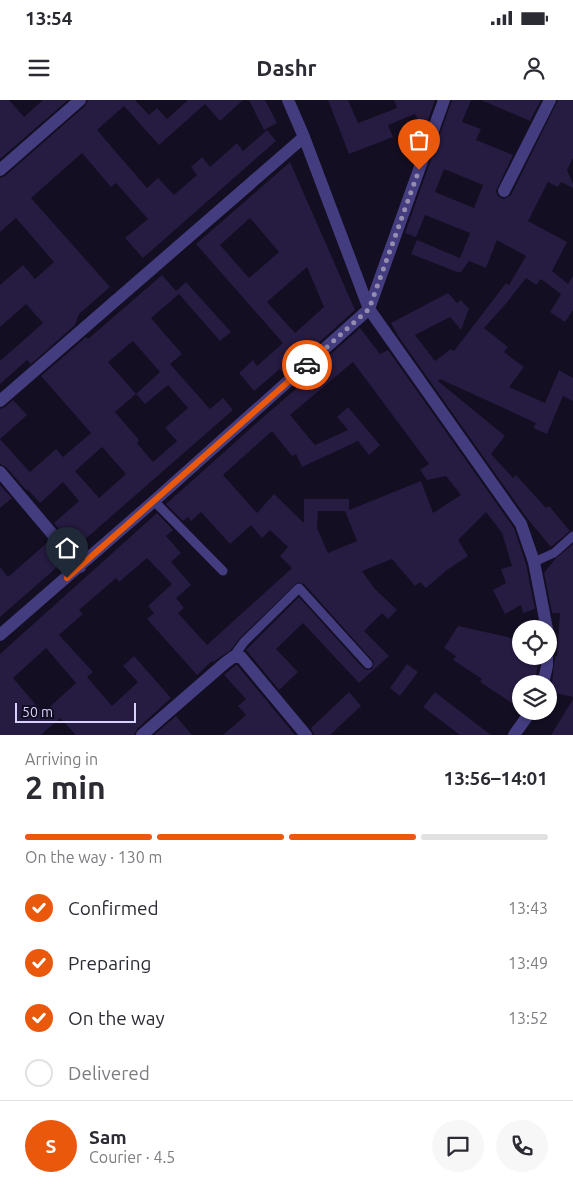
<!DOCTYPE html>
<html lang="en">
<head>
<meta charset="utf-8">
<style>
  :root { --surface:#fff; --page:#f7f7f7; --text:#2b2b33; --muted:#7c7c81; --line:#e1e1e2; --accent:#ea580c }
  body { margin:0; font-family:Ubuntu,sans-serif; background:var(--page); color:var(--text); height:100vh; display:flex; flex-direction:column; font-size:19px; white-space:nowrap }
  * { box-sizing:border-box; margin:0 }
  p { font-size:16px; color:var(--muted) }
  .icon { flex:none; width:28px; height:28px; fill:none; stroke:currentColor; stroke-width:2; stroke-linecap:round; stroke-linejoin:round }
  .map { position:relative; height:635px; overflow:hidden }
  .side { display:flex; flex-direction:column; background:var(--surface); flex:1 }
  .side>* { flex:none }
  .tools { position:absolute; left:512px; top:520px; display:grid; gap:10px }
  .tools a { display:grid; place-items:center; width:45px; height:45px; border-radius:50%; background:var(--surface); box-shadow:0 1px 4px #0004; font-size:25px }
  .scale { position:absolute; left:15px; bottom:12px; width:121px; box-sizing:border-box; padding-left:5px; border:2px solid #d9d1fd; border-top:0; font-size:14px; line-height:18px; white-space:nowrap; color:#d9d1fd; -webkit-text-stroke:4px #130e21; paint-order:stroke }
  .pin { position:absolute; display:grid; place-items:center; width:42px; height:42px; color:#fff; margin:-51px -21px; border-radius:50% 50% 50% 0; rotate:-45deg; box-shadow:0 0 5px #0007 }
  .pin .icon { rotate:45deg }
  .courier { position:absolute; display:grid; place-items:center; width:50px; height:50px; margin:-25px; border:4px solid #ea580c; border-radius:50%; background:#fff; color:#222; box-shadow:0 1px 6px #0007 }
  .summary em { font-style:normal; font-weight:700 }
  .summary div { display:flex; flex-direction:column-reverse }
  .summary { display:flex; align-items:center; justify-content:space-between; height:85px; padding:0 25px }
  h1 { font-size:32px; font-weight:700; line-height:38px }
  .bar { display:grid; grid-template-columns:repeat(4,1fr); gap:8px 5px; align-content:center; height:60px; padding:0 25px }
  .bar i { height:6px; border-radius:4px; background:var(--line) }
  .bar .current { background:var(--accent) }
  .bar p { grid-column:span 4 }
  .line { display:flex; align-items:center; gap:12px; padding:0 25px; border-top:1px solid var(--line) }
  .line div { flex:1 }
  .round { display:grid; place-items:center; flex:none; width:52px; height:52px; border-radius:26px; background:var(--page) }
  ol { padding:0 25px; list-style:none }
  li { display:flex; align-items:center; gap:15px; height:55px }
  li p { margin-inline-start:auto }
  li .icon { padding:5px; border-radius:50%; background:var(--accent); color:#fff; stroke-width:4 }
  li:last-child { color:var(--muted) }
  li i { width:28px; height:28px; border:2px solid var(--line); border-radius:50% }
  .status { display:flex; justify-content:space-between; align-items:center; height:35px; padding:0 25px; background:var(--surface); direction:ltr }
  .status svg { height:14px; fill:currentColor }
  header { display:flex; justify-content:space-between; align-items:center; height:65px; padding:0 25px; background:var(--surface); font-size:22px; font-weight:700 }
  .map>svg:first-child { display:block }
  .building { fill:#261b41; fill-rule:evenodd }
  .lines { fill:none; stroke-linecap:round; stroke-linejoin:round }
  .lane { stroke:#433c7e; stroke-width:9 }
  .street { stroke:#433c7e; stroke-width:12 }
  .done { stroke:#948db0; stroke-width:5; stroke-dasharray:0 9 }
  .route { stroke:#ea580c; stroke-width:6 }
</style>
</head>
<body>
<div class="status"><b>13:54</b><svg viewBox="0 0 49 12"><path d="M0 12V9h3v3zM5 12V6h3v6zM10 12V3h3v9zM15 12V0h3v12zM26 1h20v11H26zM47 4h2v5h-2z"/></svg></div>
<header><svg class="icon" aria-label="menu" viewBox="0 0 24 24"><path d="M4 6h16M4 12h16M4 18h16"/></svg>Dashr<svg class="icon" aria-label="person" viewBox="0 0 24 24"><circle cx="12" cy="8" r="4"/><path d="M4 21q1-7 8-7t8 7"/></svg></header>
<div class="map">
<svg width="573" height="635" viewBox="0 0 573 635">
  <rect width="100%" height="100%" fill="#130e21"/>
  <!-- building -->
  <path class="building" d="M 0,0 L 9,0 L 24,17 L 43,0 L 68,0 L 0,59 Z
    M 88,0 L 135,0 L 149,15 L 157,8 L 167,19 L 188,0 L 243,0 L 220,21 L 205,4 L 159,45 L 124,6 L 97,30 L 147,88 L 158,78 L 174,95 L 197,75 L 191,67 L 202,57 L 210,67 L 237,43 L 243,51 L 267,30 L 276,41 L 143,158 L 125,138 L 148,119 L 116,83 L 111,87 L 82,53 L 31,98 L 110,187 L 79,214 L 75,225 L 31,264 L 27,260 L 0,284 L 0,261 L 43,223 L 26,204 L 0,227 L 0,185 L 23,165 L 35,179 L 54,162 L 16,118 L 0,132 L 0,78 L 5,76 L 85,6 Z
    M 249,0 L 265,0 L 277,23 L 264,30 Z
    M 328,0 L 348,0 L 358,23 L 397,8 L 394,0 L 435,0 L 424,31 L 415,14 L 388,25 L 393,37 L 349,54 Z
    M 452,0 L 471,0 L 462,22 L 481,29 L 476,40 L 513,55 L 496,91 L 498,96 L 504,99 L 511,95 L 558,0 L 573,0 L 573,58 L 567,70 L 573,84 L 573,88 L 561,82 L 558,87 L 548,82 L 528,121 L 567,142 L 552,171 L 568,184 L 573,176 L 573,210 L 565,222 L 550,212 L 561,194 L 541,179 L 536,185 L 526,178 L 504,206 L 484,228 L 508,247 L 504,252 L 524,267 L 509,287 L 545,303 L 559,270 L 573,278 L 573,301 L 563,296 L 547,334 L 533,328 L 536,323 L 440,279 L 438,281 L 505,336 L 491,354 L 513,378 L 516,375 L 546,408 L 549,406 L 570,431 L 551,447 L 526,417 L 398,236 L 391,223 L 448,193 L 457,203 L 461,200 L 469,209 L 461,230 L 450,217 L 415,235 L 435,261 L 451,249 L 454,251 L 506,183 L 509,185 L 526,156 L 497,140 L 486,168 L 469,161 L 461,172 L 457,172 L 411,154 L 417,140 L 460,158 L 470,133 L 425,115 L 416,137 L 405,133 ZM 444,69 L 483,85 L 474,108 L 435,92 Z
    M 481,0 L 541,0 L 530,21 Z
    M 290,62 L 355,210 L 284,274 L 280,269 L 254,291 L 239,273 L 253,260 L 257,266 L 283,243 L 196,144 ZM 250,118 L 279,152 L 249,178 L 220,145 ZM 307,167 L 324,207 L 295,233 L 267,202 Z
    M 162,175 L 176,191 L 186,182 L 231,232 L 220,241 L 179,194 L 151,218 L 182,254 L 170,264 L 210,309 L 223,298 L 233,310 L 75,448 L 54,423 L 79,401 L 63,382 L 40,403 L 27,389 L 26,390 L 6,367 L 0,364 L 0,309 L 5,307 L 13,300 L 27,315 L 0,339 L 30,372 L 56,349 L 63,357 L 91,333 L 41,276 L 86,237 L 88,239 ZM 133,241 L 160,272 L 136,294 L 108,262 ZM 168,285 L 188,308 L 165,328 L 177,341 L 153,362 L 137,343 L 139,340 L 115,312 L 136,294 L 145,304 ZM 102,347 L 126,374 L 99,398 L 75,371 Z
    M 360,228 L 380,254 L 388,250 L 514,428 L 526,464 L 535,509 L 523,513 L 521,505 L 505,514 L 493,490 L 506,483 L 501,469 L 512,466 L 502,433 L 486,412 L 458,440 L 468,456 L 447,470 L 426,488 L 420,482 L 415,486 L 392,459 L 362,471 L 374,488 L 397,510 L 388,519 L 382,513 L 364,531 L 389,556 L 359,583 L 303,523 L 276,549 L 298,572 L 279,590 L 246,550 L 299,497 L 363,568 L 367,570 L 372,569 L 374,562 L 304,484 L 298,482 L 240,538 L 231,550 L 213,562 L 212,561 L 197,575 L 147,519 L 154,513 L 148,506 L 172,484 L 147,458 L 119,482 L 116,478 L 79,510 L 83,514 L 59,535 L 93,572 L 87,577 L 112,606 L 138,582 L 123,566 L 134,556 L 171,598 L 137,629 L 134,635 L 76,635 L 60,618 L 41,635 L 0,635 L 0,554 L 157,413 L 173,430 L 166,436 L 181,453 L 171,462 L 191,485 L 176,498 L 184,508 L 178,513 L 207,545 L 292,468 L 280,456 L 288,447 L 270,430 L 262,438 L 251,425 L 230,444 L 201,412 L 191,421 L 188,417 L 183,421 L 166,404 L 261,319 L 297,288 L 295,286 ZM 353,262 L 429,364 L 420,370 L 427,380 L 446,376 L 461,395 L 433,413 L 421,381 L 349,410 L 349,399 L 304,399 L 304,423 L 274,394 L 257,413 L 223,375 L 272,331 L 292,356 L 296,354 L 302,367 L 358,341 L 369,355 L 380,345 L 348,307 L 337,317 L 348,330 L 315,345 L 290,315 ZM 318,411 L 345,411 L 357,441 L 328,453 L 317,428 ZM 46,548 L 76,583 L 43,613 L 13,578 Z
    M 0,385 L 12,398 L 0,408 Z
    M 48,442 L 64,461 L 0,517 L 0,467 L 8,477 Z
    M 573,444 L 573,597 L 551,592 L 555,556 L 557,556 L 560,513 L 552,513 L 544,473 L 555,459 Z
    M 458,526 L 508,537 L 521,544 L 521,556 L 539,556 L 535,584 L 521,584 L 521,609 L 480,582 L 482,579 L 453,560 L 456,556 L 444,548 Z
    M 407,564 L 418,572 L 400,596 L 390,588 Z
    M 236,565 L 237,565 L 295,635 L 223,635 L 246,615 L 238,606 L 246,599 L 224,575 Z
    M 349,592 L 361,606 L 330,635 L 314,635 L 311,628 Z
    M 435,592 L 453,606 L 491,635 L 460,635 L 423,607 Z
    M 573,599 L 573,635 L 551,635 Z
    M 176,616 L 192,635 L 154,635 Z"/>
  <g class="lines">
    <!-- lane -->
    <path class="lane" d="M 154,401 L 223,471
      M 534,462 L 554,453 L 573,436
      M 233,557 L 244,542 L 299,488 L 368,564"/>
    <!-- street -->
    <path class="street" d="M 288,0 L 304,37 L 369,209 L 521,424 L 534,462 L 547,529
      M 0,70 L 80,0
      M 504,91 L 550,0
      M 0,301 L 304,37
      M 0,372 L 80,467
      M 0,535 L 154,401 L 369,209 L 444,0
      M 543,584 L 547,566 L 547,556
      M 142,635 L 225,563 L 233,557 L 241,557 L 306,635
      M 514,635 L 531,611"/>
  </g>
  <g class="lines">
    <!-- done -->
    <path class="done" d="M 307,265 L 369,209 L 419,70"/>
    <!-- route -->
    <path class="route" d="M 67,478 L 307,265"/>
  </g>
</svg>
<div class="tools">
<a><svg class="icon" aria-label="locate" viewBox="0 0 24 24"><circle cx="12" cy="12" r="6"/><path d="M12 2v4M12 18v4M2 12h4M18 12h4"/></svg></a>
<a><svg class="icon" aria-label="layers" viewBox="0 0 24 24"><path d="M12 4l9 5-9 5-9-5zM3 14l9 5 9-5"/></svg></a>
</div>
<div class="scale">50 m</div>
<div class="pin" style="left:419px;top:70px;background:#ea580c"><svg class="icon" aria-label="bag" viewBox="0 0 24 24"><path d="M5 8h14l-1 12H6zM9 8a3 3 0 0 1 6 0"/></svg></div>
<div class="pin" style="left:67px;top:478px;background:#1f2937"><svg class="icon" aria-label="home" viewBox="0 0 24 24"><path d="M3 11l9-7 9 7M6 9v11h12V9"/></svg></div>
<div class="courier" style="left:307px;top:265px"><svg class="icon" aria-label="car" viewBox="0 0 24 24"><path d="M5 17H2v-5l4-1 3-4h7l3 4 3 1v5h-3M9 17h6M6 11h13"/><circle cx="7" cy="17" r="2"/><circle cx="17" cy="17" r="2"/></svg></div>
</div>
<section class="side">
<div class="summary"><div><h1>2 min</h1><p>Arriving in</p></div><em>13:56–14:01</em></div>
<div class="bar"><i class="current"></i><i class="current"></i><i class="current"></i><i></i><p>On the way · 130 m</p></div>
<ol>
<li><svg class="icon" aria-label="check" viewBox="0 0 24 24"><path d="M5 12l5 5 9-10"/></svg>Confirmed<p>13:43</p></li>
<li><svg class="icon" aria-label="check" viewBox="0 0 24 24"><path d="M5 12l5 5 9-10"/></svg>Preparing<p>13:49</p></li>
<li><svg class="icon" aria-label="check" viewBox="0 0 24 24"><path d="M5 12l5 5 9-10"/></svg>On the way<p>13:52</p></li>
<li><i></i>Delivered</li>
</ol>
<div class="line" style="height:90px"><b class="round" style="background:var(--accent);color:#fff">S</b><div><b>Sam</b><p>Courier · 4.5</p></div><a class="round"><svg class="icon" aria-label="chat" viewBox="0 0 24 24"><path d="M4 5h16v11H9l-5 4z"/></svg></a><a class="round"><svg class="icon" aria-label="phone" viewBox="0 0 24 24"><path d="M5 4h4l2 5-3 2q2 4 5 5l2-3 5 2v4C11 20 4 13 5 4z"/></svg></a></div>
</section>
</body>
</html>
